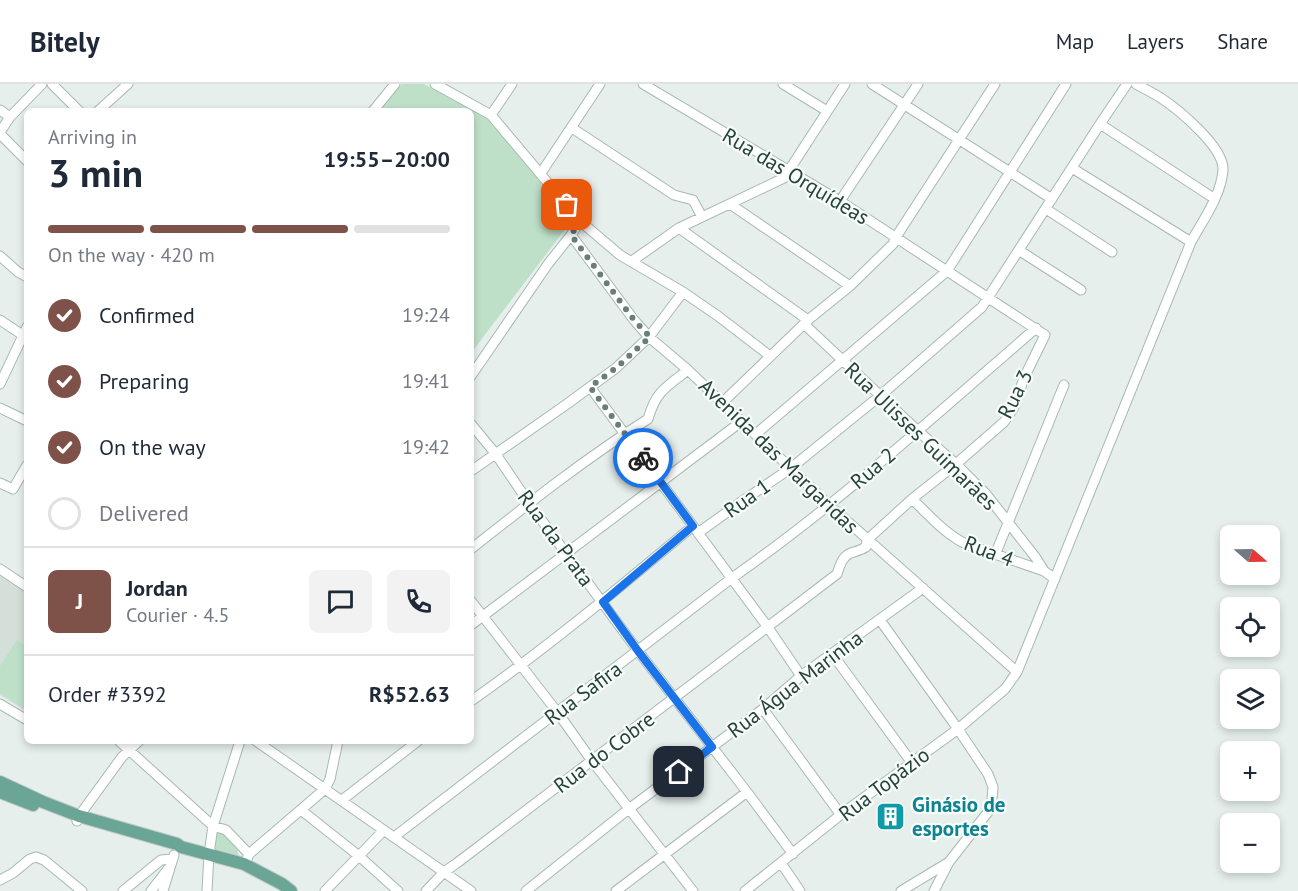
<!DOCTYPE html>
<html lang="en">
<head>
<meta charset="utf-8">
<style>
  :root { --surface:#fff; --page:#f2f2f3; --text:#1f2937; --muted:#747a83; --line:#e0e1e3; --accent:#7f5249 }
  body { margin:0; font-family:"PT Sans",sans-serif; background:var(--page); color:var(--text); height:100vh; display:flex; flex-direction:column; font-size:22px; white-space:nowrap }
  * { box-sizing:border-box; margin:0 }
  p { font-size:20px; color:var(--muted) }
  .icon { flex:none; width:33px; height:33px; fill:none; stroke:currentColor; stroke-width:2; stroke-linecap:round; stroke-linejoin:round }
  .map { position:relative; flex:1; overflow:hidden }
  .side { position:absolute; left:24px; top:24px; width:450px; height:636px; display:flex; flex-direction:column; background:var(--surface); border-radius:9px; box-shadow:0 3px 9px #0003 }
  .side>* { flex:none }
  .needle { width:39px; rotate:110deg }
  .controls { position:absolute; left:1220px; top:441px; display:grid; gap:12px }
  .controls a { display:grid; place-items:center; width:60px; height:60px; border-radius:9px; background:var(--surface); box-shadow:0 3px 9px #0003; font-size:30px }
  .pin { position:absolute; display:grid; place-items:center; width:51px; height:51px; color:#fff; margin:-26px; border-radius:12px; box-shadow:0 3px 9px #0006 }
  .courier { position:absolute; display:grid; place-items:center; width:60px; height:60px; margin:-30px; border:4px solid #1a73e8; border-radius:50%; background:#fff; color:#222; box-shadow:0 2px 8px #0007 }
  .headline em { font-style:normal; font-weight:700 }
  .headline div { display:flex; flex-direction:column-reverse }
  .headline { display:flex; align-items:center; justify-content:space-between; height:102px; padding:0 24px }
  h1 { font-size:39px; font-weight:700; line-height:45px }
  .bar { display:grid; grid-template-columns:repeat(4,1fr); gap:9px 6px; align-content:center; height:72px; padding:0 24px }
  .bar i { height:8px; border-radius:4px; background:var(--line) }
  .bar .on { background:var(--accent) }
  .bar p { grid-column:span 4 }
  .line { display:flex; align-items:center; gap:15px; padding:0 24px; border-top:2px solid var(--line) }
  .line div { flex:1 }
  .round { display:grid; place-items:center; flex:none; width:63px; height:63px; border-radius:9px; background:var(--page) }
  ol { padding:0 24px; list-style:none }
  li { display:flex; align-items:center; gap:18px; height:66px }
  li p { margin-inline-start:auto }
  li .icon { padding:6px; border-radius:50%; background:var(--accent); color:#fff; stroke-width:4 }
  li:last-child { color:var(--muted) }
  li i { width:33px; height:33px; border:3px solid var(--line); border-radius:50% }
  header { display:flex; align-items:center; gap:36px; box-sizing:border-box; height:84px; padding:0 30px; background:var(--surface); border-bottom:2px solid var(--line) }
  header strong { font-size:28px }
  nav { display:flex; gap:33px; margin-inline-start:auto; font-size:21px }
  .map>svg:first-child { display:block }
  .built { fill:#d4dfda }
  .green { fill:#bfe0c8 }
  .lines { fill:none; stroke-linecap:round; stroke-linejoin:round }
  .minor-casing { stroke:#a8b8b2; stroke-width:11 }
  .major-casing { stroke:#c2cac8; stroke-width:14 }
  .minor { stroke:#fff; stroke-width:9 }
  .major { stroke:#6aa596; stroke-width:12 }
  .done { stroke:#687f78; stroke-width:6; stroke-dasharray:0 10.8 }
  .route { stroke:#1a73e8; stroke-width:8 }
  .labels { text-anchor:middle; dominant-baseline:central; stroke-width:4.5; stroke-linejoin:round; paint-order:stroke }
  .street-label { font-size:21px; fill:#24423a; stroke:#f7fbf9 }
  .culture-label { font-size:21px; font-weight:bold; fill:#0d838f; stroke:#f7fbf9; text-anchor:start }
</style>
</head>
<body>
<header>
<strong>Bitely</strong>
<nav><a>Map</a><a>Layers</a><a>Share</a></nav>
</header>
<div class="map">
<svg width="1298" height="807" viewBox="0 0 1298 807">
  <rect width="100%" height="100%" fill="#e6efeb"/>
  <!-- built -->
  <path class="built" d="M 0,491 L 27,508 L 27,628 L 0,611 Z"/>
  <!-- green -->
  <path class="green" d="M 402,0 L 424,0 L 487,34 L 573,135 L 471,269 L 471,27 L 379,27 Z
    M 17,556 L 27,562 L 27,627 L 0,609 L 0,582 Z
    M 216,745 L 224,747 L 237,762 L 239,775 L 212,766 Z"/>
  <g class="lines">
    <defs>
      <path id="minor" d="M 52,0 L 79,27
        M 435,0 L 491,31 L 580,137 L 620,171 L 683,208 L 718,232 L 770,272
        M 783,0 L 827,27
        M 872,0 L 1052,115
        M 0,26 L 10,33
        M 98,27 L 128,0
        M 373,27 L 395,0
        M 491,31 L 512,0
        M 1100,40 L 1215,115
        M 572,44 L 674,111 L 693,116 L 702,133
        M 0,48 L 10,33 L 42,0
        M 0,50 L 27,77
        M 1072,84 L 1191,158
        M 541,89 L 600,0
        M 840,117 L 918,0
        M 730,120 L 850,202
        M 1046,125 L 1112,168
        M 580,137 L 571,151 L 634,236 L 649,253 L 688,286 L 829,421 L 1017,588
        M 679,144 L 808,236
        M 1020,167 L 1081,206
        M 0,172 L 18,188 L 27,193
        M 632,177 L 679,144 L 784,94 L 845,0
        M 0,236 L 27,254
        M 804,240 L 918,347 L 956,380 L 986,410 L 1036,474 L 1044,487 L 1055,495
        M 471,292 L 548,180 L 571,151
        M 0,300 L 27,243
        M 590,303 L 767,542 L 801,592
        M 722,319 L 808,236 L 850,202 L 893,160 L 896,153 L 995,0
        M 0,324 L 27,337
        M 471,340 L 495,369 L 529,419 L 638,567 L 747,708 L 793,770
        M 756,350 L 947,187 L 1066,0
        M 471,387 L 567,320 L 616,284 L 649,253 L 683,208
        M 0,399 L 13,405 L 27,381
        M 912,415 C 929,431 945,450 966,460 L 1044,487
        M 698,449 L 741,418 L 791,384 L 881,311 L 982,223 L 1100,40 L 1127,0
        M 471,465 C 528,420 586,374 648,335 C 656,307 666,303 688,286
        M 995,471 L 1064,301
        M 0,485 L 27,503
        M 471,517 L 558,629 L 592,677 L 693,807
        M 880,536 L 958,645 L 988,690 L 993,703 L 992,715 L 988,728 L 949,778 L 934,807
        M 471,541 L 742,337
        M 833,571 L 912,679
        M 471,617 C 548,563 620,503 693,442
        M 0,620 L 27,636
        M 763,625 L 841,731
        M 119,657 L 213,742 L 226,746 L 249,770
        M 256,657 L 471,807
        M 342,716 L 418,657
        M 301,726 L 359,772 L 398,807
        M 77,737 L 79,732 L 122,673 L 139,657
        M 394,753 L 732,494 C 839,419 937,330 1036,244
        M 247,775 L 249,770 L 325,705 L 330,695 L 338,657
        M 781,779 L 800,807
        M 0,796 L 13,789 L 30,775 L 36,773 L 44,776 L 82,807
        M 123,807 L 161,776 L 173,775
        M 151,807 L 168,785
        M 163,807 L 174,771
        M 207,807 L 209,770 L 213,742 L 240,657
        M 325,807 L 384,746
        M 426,807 L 444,788 L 457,779 L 837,490 C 840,482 842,472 851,469 C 857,467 861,466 866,463 L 867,456 L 912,415 L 956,380 L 1004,338 L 1014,323 L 1024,294 L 1045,251 L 840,117 L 643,0
        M 526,807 L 630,724 L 763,625 L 801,592 L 923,504
        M 616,807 L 747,708
        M 745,807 L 843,729 L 958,645 L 1005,605 L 1017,588 L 1191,158 C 1203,136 1221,112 1223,86 C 1224,63 1179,26 1161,14 C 1153,9 1145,5 1136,0
        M 901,807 L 949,778"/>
      <path id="major" d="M 0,698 L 43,718 L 79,732 L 177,760 L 181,763 L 244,780 L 282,800 L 291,807
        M 0,708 L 33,721"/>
    </defs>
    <!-- minor casing -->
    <use href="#minor" class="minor-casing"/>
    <!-- major casing -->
    <use href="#major" class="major-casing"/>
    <!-- minor -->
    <use href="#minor" class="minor"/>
    <!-- major -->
    <use href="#major" class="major"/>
  </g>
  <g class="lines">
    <!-- done -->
    <path class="done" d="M 567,121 L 580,137 L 571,151 L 634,236 L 650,253 L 616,284 L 590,303 L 643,374"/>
    <!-- route -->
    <path class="route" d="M 643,374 L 693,442 L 603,518 L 638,567 L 712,663 L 679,688"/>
  </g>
  <!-- icons -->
  <defs>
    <symbol id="building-square" viewBox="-11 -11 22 22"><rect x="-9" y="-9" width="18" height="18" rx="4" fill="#0f9aa8" stroke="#f7fbf9"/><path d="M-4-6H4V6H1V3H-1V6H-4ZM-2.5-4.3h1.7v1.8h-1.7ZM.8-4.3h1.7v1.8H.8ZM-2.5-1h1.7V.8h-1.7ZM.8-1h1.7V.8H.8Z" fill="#fff"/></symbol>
  </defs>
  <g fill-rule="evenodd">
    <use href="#building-square" x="874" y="716" width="33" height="33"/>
  </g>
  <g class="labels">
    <!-- street labels -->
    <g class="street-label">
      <text transform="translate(796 92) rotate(31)">Rua das Orquídeas</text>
      <text transform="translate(1015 310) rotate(-63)">Rua 3</text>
      <text transform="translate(921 352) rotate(44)">Rua Ulisses Guimarães</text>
      <text transform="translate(779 372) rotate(44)">Avenida das Margaridas</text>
      <text transform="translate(873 384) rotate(-40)">Rua 2</text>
      <text transform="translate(747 414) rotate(-35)">Rua 1</text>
      <text transform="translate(556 454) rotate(54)">Rua da Prata</text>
      <text transform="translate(989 467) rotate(21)">Rua 4</text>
      <text transform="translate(795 600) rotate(-37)">Rua Água Marinha</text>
      <text transform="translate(583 609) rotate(-37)">Rua Safira</text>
      <text transform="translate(604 668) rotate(-37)">Rua do Cobre</text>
      <text transform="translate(884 700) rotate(-37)">Rua Topázio</text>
    </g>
    <!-- culture labels -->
    <g class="culture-label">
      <text x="912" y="720">Ginásio de<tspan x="912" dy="24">esportes</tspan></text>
    </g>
  </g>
</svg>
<div class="controls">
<a><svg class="needle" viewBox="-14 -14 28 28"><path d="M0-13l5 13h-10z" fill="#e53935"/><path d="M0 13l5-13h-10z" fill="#747a83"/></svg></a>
<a><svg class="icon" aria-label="locate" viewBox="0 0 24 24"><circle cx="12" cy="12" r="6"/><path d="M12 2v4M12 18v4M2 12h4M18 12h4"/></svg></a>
<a><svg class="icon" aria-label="layers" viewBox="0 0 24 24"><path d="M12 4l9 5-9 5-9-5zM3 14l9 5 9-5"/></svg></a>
<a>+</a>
<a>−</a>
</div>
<div class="pin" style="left:567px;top:121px;background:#ea580c"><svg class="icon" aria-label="bag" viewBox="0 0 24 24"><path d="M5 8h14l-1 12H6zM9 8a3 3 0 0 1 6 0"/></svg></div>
<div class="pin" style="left:679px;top:688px;background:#1f2937"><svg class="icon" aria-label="home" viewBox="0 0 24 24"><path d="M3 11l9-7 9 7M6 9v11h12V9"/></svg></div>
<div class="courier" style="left:643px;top:374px"><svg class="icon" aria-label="bike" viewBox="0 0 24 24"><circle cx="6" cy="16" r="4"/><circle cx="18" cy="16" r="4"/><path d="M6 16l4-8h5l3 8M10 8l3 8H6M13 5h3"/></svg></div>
<section class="side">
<div class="headline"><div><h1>3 min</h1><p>Arriving in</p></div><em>19:55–20:00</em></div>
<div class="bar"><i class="on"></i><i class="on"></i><i class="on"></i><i></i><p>On the way · 420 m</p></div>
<ol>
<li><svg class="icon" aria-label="check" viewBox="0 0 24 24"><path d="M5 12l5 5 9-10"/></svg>Confirmed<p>19:24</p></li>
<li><svg class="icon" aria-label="check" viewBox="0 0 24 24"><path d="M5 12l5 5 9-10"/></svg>Preparing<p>19:41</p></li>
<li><svg class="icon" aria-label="check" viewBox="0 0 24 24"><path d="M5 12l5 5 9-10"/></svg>On the way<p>19:42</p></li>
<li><i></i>Delivered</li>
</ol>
<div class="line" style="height:108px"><b class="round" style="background:var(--accent);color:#fff">J</b><div><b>Jordan</b><p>Courier · 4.5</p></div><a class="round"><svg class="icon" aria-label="chat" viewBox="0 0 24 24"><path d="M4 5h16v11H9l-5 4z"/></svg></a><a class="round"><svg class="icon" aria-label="phone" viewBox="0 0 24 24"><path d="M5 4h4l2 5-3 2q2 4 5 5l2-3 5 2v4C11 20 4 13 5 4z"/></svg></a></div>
<div class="line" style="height:78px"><div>Order #3392</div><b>R$52.63</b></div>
</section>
</div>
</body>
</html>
